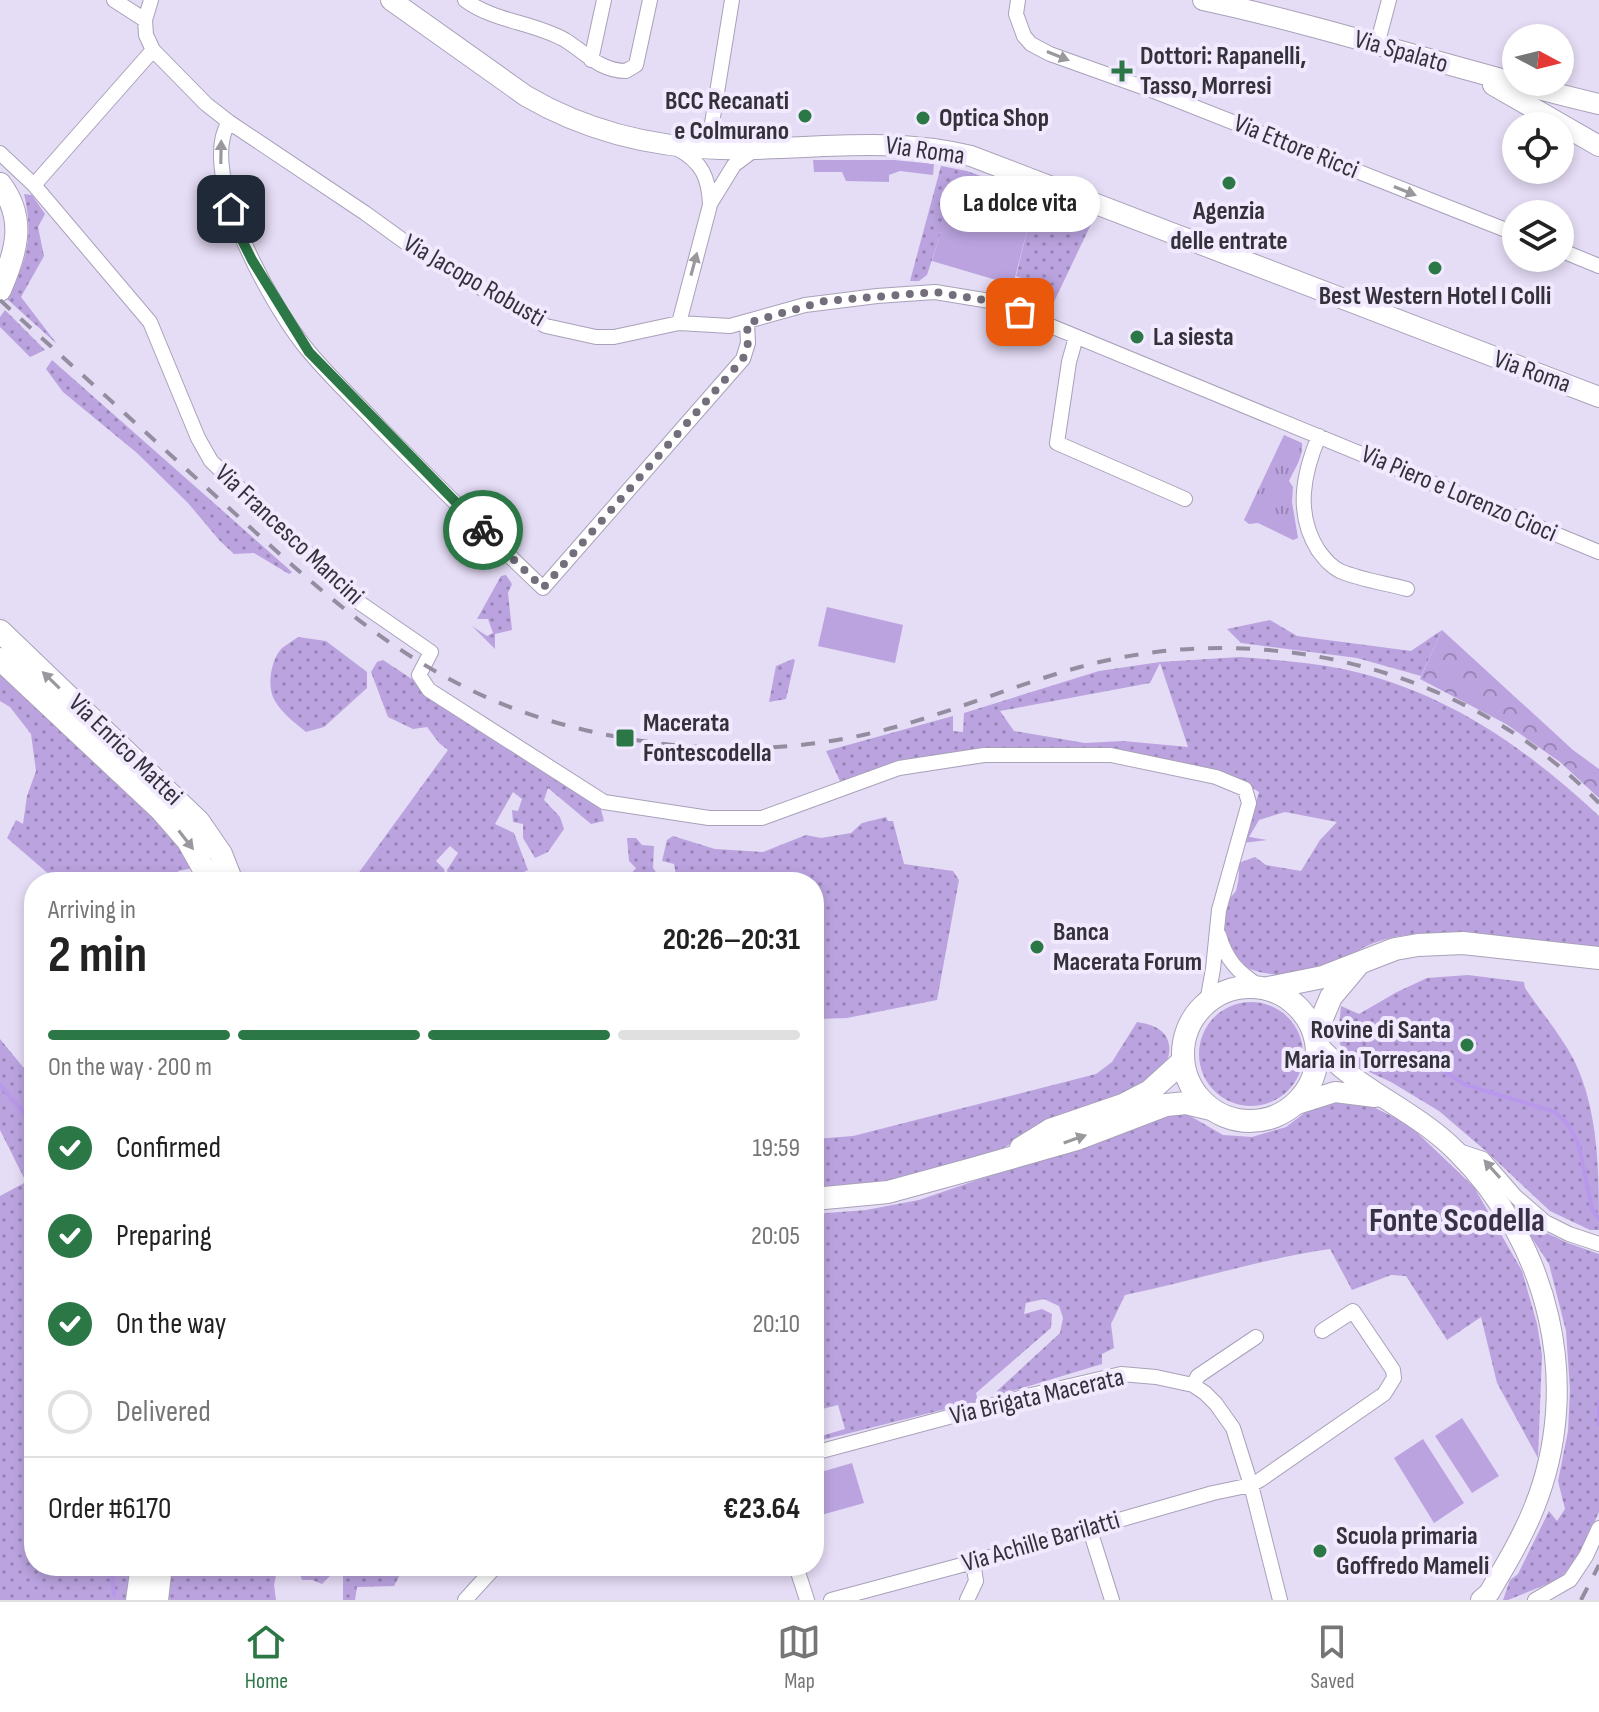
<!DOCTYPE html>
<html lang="en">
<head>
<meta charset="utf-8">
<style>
  :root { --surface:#fff; --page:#f2f2f2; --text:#222; --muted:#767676; --line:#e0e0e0; --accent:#2c7746 }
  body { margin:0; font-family:"Sofia Sans Condensed",sans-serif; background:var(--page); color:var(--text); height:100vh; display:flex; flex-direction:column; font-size:30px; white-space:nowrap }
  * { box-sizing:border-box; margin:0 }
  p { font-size:26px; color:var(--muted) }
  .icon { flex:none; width:44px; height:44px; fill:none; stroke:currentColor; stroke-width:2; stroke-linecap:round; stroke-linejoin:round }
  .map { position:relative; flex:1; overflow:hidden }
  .sheet { position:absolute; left:24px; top:872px; width:800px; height:704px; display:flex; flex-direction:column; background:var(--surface); border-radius:32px; box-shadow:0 4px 12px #0003 }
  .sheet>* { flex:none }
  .needle { width:52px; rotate:97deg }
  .controls { position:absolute; left:1502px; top:24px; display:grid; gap:16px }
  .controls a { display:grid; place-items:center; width:72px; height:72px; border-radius:50%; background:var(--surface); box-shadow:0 4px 12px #0003; font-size:40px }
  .pin { position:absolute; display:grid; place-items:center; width:68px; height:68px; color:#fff; margin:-34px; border-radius:16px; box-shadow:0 4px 12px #0006 }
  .courier { position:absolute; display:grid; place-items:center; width:80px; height:80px; margin:-40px; border:6px solid #2c7746; border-radius:50%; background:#fff; color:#222; box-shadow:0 2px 10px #0007 }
  .bubble { position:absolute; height:56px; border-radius:28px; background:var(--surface); box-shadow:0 4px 12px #0003; font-size:26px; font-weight:700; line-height:56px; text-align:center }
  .summary em { font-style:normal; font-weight:700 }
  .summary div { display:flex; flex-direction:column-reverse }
  .summary { display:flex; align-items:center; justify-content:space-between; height:136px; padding:0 24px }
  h1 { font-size:52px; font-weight:700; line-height:60px }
  .bar { display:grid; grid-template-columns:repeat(4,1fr); gap:12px 8px; align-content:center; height:96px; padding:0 24px }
  .bar i { height:10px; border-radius:6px; background:var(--line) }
  .bar .on { background:var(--accent) }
  .bar p { grid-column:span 4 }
  .line { display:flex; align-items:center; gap:20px; padding:0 24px; border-top:2px solid var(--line) }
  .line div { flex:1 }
  ol { padding:0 24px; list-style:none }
  li { display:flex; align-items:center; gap:24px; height:88px }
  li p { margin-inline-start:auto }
  li .icon { padding:8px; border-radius:50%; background:var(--accent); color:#fff; stroke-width:4 }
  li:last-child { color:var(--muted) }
  li i { width:44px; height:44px; border:4px solid var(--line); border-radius:50% }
  .tab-bar { display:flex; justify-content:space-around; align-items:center; height:112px; border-top:2px solid var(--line); background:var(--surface); font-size:22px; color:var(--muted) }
  .tab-bar a { display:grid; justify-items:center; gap:4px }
  .tab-bar .on { color:var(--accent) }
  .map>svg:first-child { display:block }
  .grass { fill:url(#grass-dots); fill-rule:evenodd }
  .forest { fill:url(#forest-crowns) }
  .park { fill:url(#park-tufts) }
  .garden { fill:#baa3df }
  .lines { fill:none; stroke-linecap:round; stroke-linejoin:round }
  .stream { stroke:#b998ec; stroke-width:4 }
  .street-casing { stroke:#a9a1b9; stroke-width:16 }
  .secondary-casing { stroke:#a9a1b9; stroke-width:22 }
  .primary-casing { stroke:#a9a1b9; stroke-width:24 }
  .street { stroke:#fff; stroke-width:14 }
  .secondary { stroke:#fff; stroke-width:20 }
  .primary { stroke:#fff; stroke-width:22 }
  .rail { stroke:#948d9f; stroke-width:4; stroke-dasharray:14 14; stroke-linecap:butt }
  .oneway { fill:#9a989d }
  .done { stroke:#736d7c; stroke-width:8; stroke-dasharray:0 14.4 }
  .route { stroke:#2c7746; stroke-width:10 }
  .poi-dot { fill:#2c7746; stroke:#f1eafe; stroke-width:3 }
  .labels { text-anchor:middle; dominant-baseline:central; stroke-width:8; stroke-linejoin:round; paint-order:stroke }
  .street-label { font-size:26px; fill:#35313b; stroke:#f1eafe }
  .poi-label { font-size:26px; font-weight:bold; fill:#35313b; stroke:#f1eafe; text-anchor:start }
  .district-label { font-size:34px; font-weight:bold; fill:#393145; stroke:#f1eafe }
</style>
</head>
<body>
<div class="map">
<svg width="1599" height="1600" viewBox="0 0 1599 1600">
  <defs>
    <pattern id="grass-dots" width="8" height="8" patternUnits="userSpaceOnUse" patternTransform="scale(2)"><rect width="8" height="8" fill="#baa3df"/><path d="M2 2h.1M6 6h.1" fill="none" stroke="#9885b6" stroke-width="1.8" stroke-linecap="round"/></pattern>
    <pattern id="forest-crowns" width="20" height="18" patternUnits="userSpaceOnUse" patternTransform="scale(2)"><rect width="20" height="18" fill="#baa3df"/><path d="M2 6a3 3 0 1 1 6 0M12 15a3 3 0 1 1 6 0" fill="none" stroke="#9885b6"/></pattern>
    <pattern id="park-tufts" width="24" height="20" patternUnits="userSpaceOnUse" patternTransform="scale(2)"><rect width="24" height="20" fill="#baa3df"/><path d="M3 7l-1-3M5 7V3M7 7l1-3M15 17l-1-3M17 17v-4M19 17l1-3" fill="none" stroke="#9885b6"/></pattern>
  </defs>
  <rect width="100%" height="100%" fill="#e5dcf5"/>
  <!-- grass -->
  <path class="grass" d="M 941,166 L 967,171 L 1094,218 L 1051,308 L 1040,298 L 1030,294 L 1034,283 L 1016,276 L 1028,227 L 950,204 L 927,275 L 919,281 L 910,281 Z
    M 24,194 L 32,195 L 45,214 L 38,227 L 44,256 L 21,297 L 57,344 L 7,299 C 27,261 34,236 24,194 Z
    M 5,310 L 45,350 L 30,357 L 0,327 L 0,317 Z
    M 52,360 L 292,572 L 289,574 L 254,553 L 234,554 L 220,541 L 188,503 L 137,453 L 63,392 L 46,369 Z
    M 506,575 L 512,584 L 508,593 L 512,630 L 495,634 L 495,649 L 472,626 L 487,636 L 493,633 L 488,619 L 477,619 L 501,576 Z
    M 1270,620 L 1297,636 L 1411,651 L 1442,630 L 1421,676 L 1357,658 L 1241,643 L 1227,629 Z
    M 298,637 L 326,641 L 367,672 L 367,688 L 324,727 L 306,732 C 295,723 282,713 275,701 C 266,687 271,659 282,648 C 287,644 293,641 298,637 Z
    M 1240,657 C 1274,660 1309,662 1343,669 C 1445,691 1524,746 1599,816 L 1599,952 C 1535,943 1435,920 1374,943 C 1359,948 1346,960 1331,966 C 1308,975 1262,980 1242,964 C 1228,952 1218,919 1227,902 C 1230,896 1236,894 1237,887 C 1239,880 1239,871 1239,863 L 1255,857 L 1266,865 L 1301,871 L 1320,840 L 1337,822 L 1285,812 L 1259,820 L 1249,837 L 1267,840 L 1243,843 L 1259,792 L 1240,781 L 1122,751 L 984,751 L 840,781 L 826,751 L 953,716 L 953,731 L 963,732 L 964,713 L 1099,671 L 1160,662 ZM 1160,663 L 1188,747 L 1123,741 L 1085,743 L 1014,731 L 1000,711 L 1150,683 Z
    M 793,659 L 795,660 L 786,699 L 769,702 L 776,666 Z
    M 383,660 L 599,802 L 604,821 L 591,824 L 548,788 L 544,800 L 560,817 L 564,829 L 548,852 L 535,858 L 523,838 L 523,824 L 513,822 L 512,810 L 518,811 L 522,799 L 513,792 L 495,824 L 514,833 L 528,870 L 502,882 L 449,882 L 447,870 L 458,853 L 450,846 L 436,861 L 444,869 L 447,882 L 352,882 L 448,750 L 439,743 L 427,727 L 413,729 L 388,717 L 371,672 L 377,662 Z
    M 0,675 L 160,824 L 183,850 L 194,868 L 178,871 L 186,882 L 58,882 L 7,838 L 16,820 L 23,824 L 27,796 L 36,771 L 31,734 L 10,707 L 0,701 Z
    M 886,817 L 888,821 L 893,821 L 904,864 L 953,871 L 959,880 L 937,1000 L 847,1018 L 814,1019 L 814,882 L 664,882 L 676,875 L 674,864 L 662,861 L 667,840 L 673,836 L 715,849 L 763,852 L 806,835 L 821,838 L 851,833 L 862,823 Z
    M 627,838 L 636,838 L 642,845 L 654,846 L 653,868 L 663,882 L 588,882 L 605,873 L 625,881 L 636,868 L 629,861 Z
    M 1468,975 L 1524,982 L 1525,988 C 1541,1012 1561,1035 1574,1060 C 1599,1111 1599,1174 1599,1230 L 1590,1230 L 1550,1211 L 1487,1152 L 1439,1111 L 1391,1082 L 1354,1065 L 1343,1054 L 1338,1036 L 1341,1006 L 1359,1014 L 1397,992 L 1427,978 Z
    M1199 1054a52 52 0 1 1 104 0a52 52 0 1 1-104 0Z
    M 1137,1022 C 1151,1024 1167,1029 1169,1045 C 1176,1090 1072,1111 1042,1126 C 1023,1135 1008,1148 988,1154 C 933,1172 872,1189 814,1189 L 814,1139 L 853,1136 L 1096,1074 L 1112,1062 Z
    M 0,1039 L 23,1067 L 34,1068 L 34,1566 L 137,1566 L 132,1600 L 0,1600 L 0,1196 L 26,1182 L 0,1130 Z
    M 1339,1100 L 1365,1103 L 1408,1124 L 1474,1187 L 1522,1271 L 1537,1324 L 1542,1355 L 1538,1458 L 1497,1383 L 1481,1317 L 1447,1340 L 1406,1276 L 1391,1275 L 1352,1290 L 1330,1249 C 1260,1259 1194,1281 1125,1295 L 1111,1324 L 1114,1348 L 1102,1354 L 1102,1364 L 999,1395 L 997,1391 L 1060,1333 L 1063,1318 L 1059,1306 L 1044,1299 L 1026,1303 L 1024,1314 L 1042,1309 L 1052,1314 L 1051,1328 L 976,1393 L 978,1401 L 814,1442 L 814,1438 L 845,1429 L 838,1405 L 814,1411 L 814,1214 L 866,1210 L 919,1200 L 1161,1117 L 1185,1113 L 1223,1135 L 1252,1137 L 1286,1127 L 1315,1105 Z
    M 1531,1226 L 1568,1243 L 1599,1254 L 1599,1512 L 1580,1553 L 1566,1572 L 1557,1580 L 1508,1600 L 1503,1600 L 1510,1580 L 1518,1574 L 1549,1511 L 1557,1521 L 1565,1509 L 1558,1481 L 1568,1431 L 1570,1390 L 1566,1331 L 1549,1264 L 1526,1229 Z
    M 172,1566 L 278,1566 L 274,1585 L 276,1600 L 170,1600 L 168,1598 Z
    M 297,1566 L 403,1566 L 404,1567 L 394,1586 L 357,1587 L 355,1600 L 343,1600 L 343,1574 L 331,1575 L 322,1584 L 312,1580 L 302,1580 Z"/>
  <!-- forest -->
  <path class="forest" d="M 1442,630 L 1573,750 L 1599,769 L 1599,798 L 1560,762 L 1506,724 L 1420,679 Z"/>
  <!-- park -->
  <path class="park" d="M 1284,435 L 1302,443 C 1303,458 1295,468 1289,481 L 1293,487 L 1292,502 L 1298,538 L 1293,540 L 1258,523 L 1249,524 L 1244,520 Z"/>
  <!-- garden -->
  <path class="garden" d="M 813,160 L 894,160 L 934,164 L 933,175 L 900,171 L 889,175 L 889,182 L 846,181 L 842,172 L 814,172 Z
    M 949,204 L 1028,227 L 1013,285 L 932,261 Z
    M 827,607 L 903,625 L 895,663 L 818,646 Z
    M 1462,1418 L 1499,1476 L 1472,1493 L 1435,1436 Z
    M 1423,1439 L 1464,1503 L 1434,1523 L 1394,1458 Z
    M 852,1463 L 864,1503 L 814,1517 L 814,1474 Z"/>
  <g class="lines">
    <!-- stream -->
    <path class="stream" d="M 1404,1052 L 1428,1061 L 1466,1085 L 1555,1112 L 1567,1123 L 1578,1143 L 1592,1209 L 1599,1219
      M 0,1085 L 34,1125
      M 1599,1402 L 1599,1424
      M 111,1566 L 114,1595"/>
    <defs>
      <path id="street" d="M 114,0 L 145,20
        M 151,0 L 145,20 L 146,35 L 153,50 L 206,104 L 229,122 L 365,213 L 416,250 L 546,326 L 596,337 L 614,337 L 679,323 L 730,326 L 805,305 L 877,296 L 935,292 L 990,301 L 1599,552
        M 465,0 C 495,22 533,22 565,40 C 586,53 600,71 626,71 L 636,65 L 650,0
        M 1018,0 L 1016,14 L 1024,36 L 1031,44 L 1050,54 L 1159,93 L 1516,234
        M 1377,45 L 1389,0
        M 591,60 L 604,0
        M 229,122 C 196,174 275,313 311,354 C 332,379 356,401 378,425 C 432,480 487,535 543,588 L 743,359 L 748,343 L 747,323
        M 708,148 L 732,0
        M 678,149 C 702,162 709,178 710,205 L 679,323
        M 0,153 L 34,185 L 150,322 L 198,438 L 211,461 L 360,603 L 431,652 L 419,675 L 429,690 L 604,802 L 709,818 L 762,818 L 899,768 L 984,755 L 1111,755 L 1216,777 L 1245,789 L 1249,803 L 1219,910 L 1213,969 L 1207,1002
        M 34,185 L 153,50
        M 710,204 L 734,165 L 754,150
        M 1560,250 L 1599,266
        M 1076,337 L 1069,362 L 1057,443 L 1185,499
        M 1319,436 C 1303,474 1295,513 1318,550 C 1325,559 1330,566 1340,571 C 1361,580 1385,583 1407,589
        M 1219,935 C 1226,960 1238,972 1259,986
        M 1456,1150 L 1483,1159 L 1515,1196 L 1545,1222 L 1569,1234 L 1599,1244
        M 1193,1385 L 1198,1376 L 1256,1337
        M 814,1453 L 1027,1396 L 1121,1374 L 1156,1377 L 1193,1385 L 1205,1393 L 1216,1404 L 1233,1428 L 1251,1485 L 1280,1600
        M 1089,1527 L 1112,1600
        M 796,1566 L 807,1600
        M 414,1568 L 418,1566
        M 465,1600 L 496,1566
        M 831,1600 L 973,1562 L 1213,1493 L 1251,1485 L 1260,1480 L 1384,1394 L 1394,1378 L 1393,1370 L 1353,1311 L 1322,1331
        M 967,1600 L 976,1581 L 973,1562
        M 1535,1600 L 1570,1580 L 1586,1556 L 1599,1528"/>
      <path id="secondary" d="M 391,0 L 526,96 C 586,131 650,147 720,149 C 808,151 883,135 971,156 L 1599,397
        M 1203,0 C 1337,29 1466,73 1599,104
        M 1493,85 L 1599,146
        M 1317,1044 C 1357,1090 1414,1109 1456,1151 C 1549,1243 1584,1384 1534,1508 C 1522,1538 1505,1566 1489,1593 L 1481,1600
        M 1294,1105 L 1335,1092 L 1375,1097"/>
      <path id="primary" d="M 0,184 C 27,219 16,253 0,290
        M 0,631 L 199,822 L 221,854 L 232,882
        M 0,659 L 161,810 L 188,841 L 211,882
        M1183 1054a67 67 0 1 1 134 0a67 67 0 1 1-134 0Z
        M 1268,988 L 1323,977 L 1395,949 L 1418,945 L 1463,943 L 1599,958
        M 1315,1035 L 1331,997 L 1357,966
        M 1021,1148 L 1050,1130 L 1123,1105 L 1150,1091 L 1183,1061
        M 814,1199 L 888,1192 L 972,1169 L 1077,1139 L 1166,1105 L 1186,1103 L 1211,1109
        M 137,1600 L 142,1566
        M 157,1600 L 161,1566"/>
    </defs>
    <!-- street casing -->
    <use href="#street" class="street-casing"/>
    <!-- secondary casing -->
    <use href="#secondary" class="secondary-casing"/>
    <!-- primary casing -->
    <use href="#primary" class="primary-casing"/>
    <!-- street -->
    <use href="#street" class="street"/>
    <!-- secondary -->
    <use href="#secondary" class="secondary"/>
    <!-- primary -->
    <use href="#primary" class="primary"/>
    <!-- rail -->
    <path class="rail" d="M 0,300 C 69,363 139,426 208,489 C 312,583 403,674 541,718 C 644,750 757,758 863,735 C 937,719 1007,687 1080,667 C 1261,617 1467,667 1599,803
      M 1581,1600 L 1599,1565"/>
  </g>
  <!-- one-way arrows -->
  <defs><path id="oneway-solid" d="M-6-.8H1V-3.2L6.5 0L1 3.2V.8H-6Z" transform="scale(2)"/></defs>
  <g class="oneway">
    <use href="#oneway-solid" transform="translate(1058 56) rotate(22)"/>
    <use href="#oneway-solid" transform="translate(221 152) rotate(-89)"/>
    <use href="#oneway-solid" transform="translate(1405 191) rotate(22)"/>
    <use href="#oneway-solid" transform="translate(694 264) rotate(-75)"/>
    <use href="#oneway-solid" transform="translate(51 680) rotate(-136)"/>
    <use href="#oneway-solid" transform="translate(186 840) rotate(52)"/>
    <use href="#oneway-solid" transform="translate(1075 1139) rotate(-19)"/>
    <use href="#oneway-solid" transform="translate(1492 1169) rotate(-132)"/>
  </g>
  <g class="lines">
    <!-- done -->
    <path class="done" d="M 483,530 L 543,588 L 743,359 L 748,343 L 747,323 L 825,301 L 935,292 L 990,301 L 1020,312"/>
    <!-- route -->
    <path class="route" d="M 231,209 L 237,230 L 252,260 L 309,352 L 483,530"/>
  </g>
  <!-- markers -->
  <g class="poi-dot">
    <path d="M1118 59h8v8h8v8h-8v8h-8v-8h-8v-8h8z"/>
    <circle cx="805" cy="116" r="8"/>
    <circle cx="923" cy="118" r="8"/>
    <circle cx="1229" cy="183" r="8"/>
    <circle cx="1435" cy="268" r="8"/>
    <circle cx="1137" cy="337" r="8"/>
    <rect x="615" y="728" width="20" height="20" rx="4"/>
    <circle cx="1037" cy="947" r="8"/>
    <circle cx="1467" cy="1045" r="8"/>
    <circle cx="1320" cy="1551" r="8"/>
  </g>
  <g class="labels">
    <!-- street labels -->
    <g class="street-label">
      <text transform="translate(1401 52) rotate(16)">Via Spalato</text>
      <text transform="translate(1296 147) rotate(22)">Via Ettore Ricci</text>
      <text transform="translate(925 151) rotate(8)">Via Roma</text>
      <text transform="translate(474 281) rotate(30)">Via Jacopo Robusti</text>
      <text transform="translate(1532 372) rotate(20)">Via Roma</text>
      <text transform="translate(1459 494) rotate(23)">Via Piero e Lorenzo Cioci</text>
      <text transform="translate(289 535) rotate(43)">Via Francesco Mancini</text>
      <text transform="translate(125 750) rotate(44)">Via Enrico Mattei</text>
      <text transform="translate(1037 1397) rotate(-13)">Via Brigata Macerata</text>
      <text transform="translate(1041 1542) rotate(-16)">Via Achille Barilatti</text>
    </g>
    <!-- poi labels -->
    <g class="poi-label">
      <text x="1140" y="56">Dottori: Rapanelli,<tspan x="1140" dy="30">Tasso, Morresi</tspan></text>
      <text x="789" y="101" text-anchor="end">BCC Recanati<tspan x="789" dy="30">e Colmurano</tspan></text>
      <text x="939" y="118">Optica Shop</text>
      <text x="1229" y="211" text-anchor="middle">Agenzia<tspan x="1229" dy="30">delle entrate</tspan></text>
      <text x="1435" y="296" text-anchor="middle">Best Western Hotel I Colli</text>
      <text x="1153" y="337">La siesta</text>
      <text x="643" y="723">Macerata<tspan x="643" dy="30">Fontescodella</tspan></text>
      <text x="1053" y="932">Banca<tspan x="1053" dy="30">Macerata Forum</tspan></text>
      <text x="1451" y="1030" text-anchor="end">Rovine di Santa<tspan x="1451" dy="30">Maria in Torresana</tspan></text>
      <text x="1336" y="1536">Scuola primaria<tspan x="1336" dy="30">Goffredo Mameli</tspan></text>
    </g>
    <!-- district labels -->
    <g class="district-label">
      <text x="1457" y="1220">Fonte Scodella</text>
    </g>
  </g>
</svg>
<div class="controls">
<a><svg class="needle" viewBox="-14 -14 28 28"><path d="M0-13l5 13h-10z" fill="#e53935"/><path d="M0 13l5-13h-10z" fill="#767676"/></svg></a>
<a><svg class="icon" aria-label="locate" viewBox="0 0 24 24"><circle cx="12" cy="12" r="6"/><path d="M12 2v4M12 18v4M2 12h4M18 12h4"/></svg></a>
<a><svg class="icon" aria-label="layers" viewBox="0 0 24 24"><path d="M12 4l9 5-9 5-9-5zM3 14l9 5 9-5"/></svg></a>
</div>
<div class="pin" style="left:1020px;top:312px;background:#ea580c"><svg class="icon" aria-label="bag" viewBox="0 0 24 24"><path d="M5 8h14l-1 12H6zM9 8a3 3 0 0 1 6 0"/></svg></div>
<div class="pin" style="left:231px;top:209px;background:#1f2937"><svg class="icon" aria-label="home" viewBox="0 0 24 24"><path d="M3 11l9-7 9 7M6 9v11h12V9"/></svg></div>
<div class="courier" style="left:483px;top:530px"><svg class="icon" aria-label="bike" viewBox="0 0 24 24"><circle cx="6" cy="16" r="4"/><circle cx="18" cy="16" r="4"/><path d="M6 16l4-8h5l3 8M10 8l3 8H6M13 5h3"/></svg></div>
<div class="bubble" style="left:940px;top:176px;width:160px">La dolce vita</div>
<section class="sheet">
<div class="summary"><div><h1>2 min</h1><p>Arriving in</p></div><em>20:26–20:31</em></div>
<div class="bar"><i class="on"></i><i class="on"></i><i class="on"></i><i></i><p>On the way · 200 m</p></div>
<ol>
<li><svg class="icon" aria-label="check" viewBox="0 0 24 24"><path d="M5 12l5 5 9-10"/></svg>Confirmed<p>19:59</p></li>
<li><svg class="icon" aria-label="check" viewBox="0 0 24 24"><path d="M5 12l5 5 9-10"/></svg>Preparing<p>20:05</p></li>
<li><svg class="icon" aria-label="check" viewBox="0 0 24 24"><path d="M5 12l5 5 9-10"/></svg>On the way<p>20:10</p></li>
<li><i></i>Delivered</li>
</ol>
<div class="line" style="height:104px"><div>Order #6170</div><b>€23.64</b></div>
</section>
</div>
<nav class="tab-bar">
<a class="on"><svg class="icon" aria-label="home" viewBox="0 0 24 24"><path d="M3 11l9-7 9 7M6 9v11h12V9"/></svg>Home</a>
<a><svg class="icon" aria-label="map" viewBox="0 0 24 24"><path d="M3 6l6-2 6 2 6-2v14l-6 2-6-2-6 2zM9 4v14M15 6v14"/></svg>Map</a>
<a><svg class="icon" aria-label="saved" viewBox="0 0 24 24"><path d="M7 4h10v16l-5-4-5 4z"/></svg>Saved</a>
</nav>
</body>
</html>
